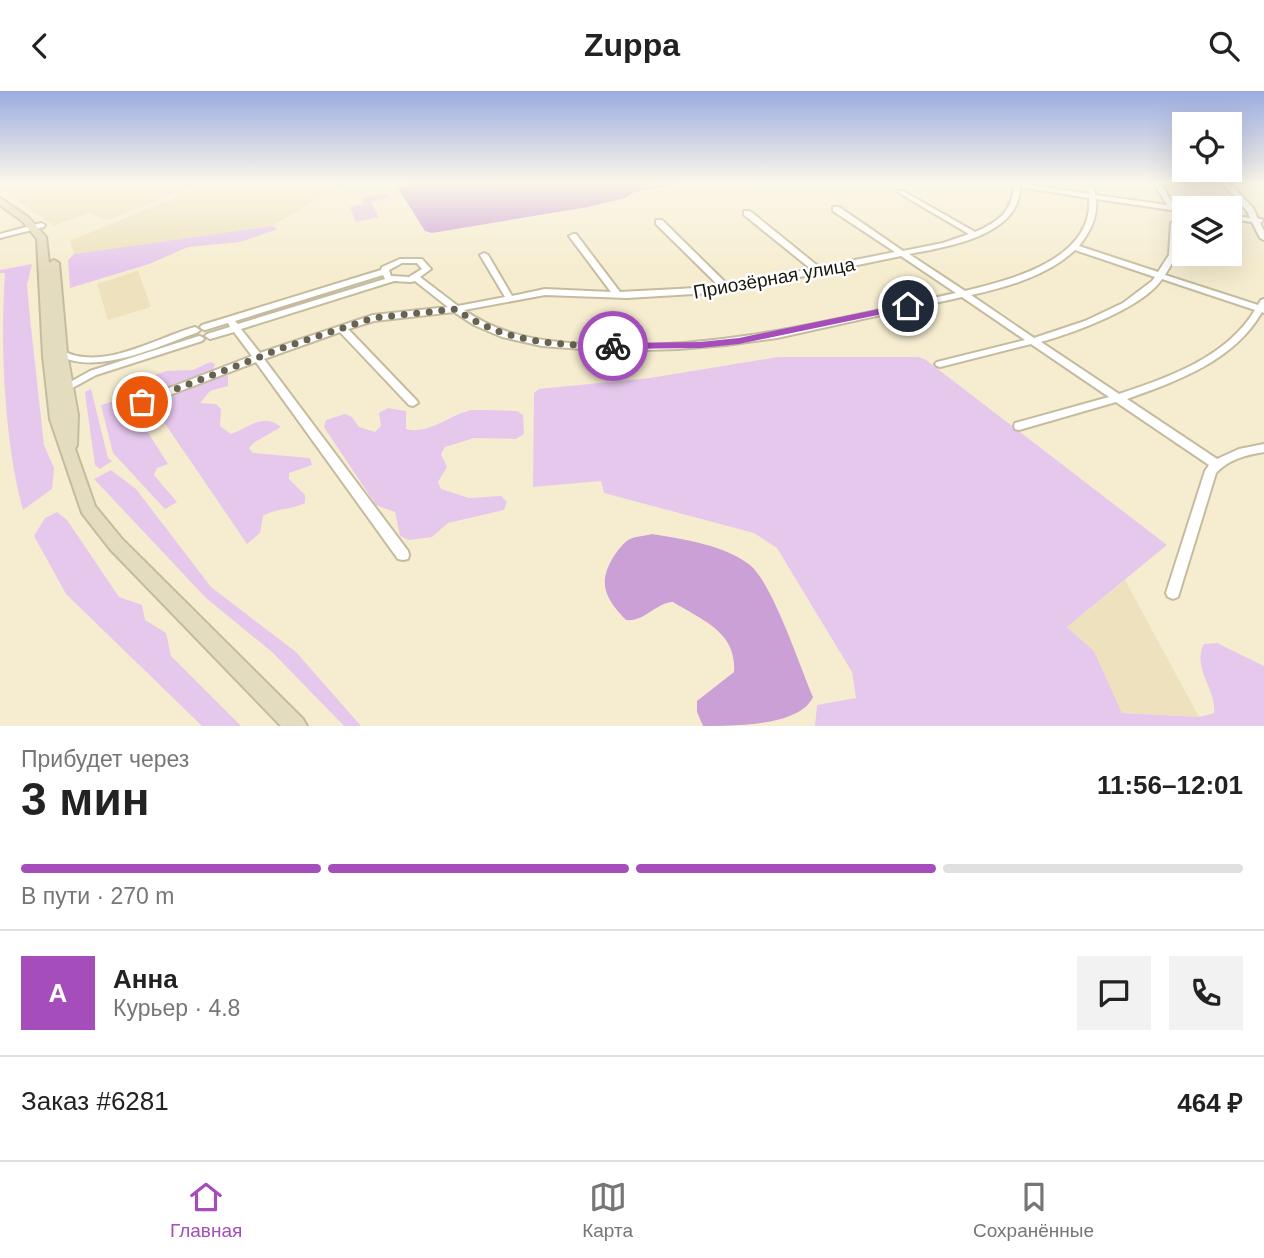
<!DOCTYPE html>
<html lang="ru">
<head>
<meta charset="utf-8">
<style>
  :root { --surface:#fff; --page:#f2f2f2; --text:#222; --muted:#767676; --line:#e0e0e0; --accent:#a54ebb }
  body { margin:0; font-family:Arial,sans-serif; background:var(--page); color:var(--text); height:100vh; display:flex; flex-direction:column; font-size:26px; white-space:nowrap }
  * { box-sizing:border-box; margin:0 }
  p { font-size:23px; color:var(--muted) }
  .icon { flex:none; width:38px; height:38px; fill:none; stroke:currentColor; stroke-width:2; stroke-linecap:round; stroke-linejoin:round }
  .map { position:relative; height:635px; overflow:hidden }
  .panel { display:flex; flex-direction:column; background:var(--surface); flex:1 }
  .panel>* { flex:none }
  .tools { position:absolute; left:1172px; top:21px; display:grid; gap:14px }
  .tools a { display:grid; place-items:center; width:70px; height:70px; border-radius:0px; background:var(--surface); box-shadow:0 7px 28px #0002; font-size:35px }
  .pin { position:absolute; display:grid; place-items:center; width:60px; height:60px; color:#fff; margin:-30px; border:4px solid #fff; border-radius:50%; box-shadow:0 2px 7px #0007 }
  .courier { position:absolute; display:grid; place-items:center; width:70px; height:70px; margin:-35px; border:5px solid #a54ebb; border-radius:50%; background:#fff; color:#222; box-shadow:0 2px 9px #0007 }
  .overview em { font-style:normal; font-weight:600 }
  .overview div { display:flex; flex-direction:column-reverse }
  .overview { display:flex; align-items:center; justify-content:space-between; height:119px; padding:0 21px }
  h1 { font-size:46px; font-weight:600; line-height:52px }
  .bar { display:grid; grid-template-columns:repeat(4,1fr); gap:10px 7px; align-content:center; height:84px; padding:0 21px }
  .bar i { height:9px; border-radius:5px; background:var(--line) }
  .bar .current { background:var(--accent) }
  .bar p { grid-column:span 4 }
  .line { display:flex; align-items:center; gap:18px; padding:0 21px; border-top:2px solid var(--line) }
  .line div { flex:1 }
  .round { display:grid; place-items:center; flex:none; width:74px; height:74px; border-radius:0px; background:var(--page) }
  header { display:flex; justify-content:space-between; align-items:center; height:91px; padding:0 21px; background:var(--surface); font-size:32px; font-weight:600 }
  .dock { display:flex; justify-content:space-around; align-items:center; height:98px; border-top:2px solid var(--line); background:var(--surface); font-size:19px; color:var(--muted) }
  .dock a { display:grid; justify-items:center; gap:4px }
  .dock .current { color:var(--accent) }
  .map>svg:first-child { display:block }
  .built { fill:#ede2bd }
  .green { fill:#e6c8ed }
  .water { fill:#cba0d7 }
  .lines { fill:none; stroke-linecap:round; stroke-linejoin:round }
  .minor-casing { stroke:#c5bca0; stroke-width:4 }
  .secondary-casing { stroke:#c5bca0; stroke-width:4 }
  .minor { fill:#fff; fill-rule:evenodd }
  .secondary { fill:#e4dcbf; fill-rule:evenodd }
  .route { fill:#a54ebb }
  .done { stroke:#676251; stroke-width:7; stroke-dasharray:0 12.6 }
  .labels { text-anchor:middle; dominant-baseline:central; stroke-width:5; stroke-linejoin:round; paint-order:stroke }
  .far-street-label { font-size:19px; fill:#1a170c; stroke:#fff }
</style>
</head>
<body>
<header><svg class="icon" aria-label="back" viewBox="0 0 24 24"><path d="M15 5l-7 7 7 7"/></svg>Zuppa<svg class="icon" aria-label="search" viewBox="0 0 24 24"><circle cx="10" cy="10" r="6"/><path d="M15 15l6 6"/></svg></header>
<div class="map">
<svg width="1264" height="635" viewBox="0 0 1264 635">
  <rect width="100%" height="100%" fill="#f6edd0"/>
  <!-- built -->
  <path class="built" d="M 0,91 L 201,91 L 107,129 L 89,122 L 54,135 L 0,97 Z
    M 213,91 L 345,91 L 272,135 L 74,163 L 70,150 Z
    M 138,180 L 151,216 L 108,229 L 97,193 Z
    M 1125,489 L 1199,626 L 1122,622 L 1094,560 L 1067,536 Z"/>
  <!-- green -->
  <path class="green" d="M 388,102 L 390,107 L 371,111 L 379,126 L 356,131 L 350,116 L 364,113 L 361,107 Z
    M 272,135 L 278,138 L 240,151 L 188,156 L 149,173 L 70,197 L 68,169 L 74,163 Z
    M 32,173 L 27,194 L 30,227 L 44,354 L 54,377 L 52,398 L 23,419 C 4,350 0,252 5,182 L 0,182 L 0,179 Z
    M 778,266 L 919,266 L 926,269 L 1167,454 L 1067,536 L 1094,560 L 1122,622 L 1199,626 L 1214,622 C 1217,598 1191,577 1204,553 L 1217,552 L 1264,575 L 1264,635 L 815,635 L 817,614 L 856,607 L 852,581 L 777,457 L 754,442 L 604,402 L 601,390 L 533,396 L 534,302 L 539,298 L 650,287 Z
    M 210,271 L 215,273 L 213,279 C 196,288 162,308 144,298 L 147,287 L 166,280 L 193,279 Z
    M 220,284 L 228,285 L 228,295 L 210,300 L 200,312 L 216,313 L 221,318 L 220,335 L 231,343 C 249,337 262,321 281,336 L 255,351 L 249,357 L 253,362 L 310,367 L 312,374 L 289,382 L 289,388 L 305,404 L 305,412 C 291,419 276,417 263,425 L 260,442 L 247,453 L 155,318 L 161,306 Z
    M 91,298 L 108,367 L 112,370 L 100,378 L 95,374 L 86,310 L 85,301 Z
    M 121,308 L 128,310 L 168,373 L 157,377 L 154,384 L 177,411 L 165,418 L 113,362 L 101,314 Z
    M 388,317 L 406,320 L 406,338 C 427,344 449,325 468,320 C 473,318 508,320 517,320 L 523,324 L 524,343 L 516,348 L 474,347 L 445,356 L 441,363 L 447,376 L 438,391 L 441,398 L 469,407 L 501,405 L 507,411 L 504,419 L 448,432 L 432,446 L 409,449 L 400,445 L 395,421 L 376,414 L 324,336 L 326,329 L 345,323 L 352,326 L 359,336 L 375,341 L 381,335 L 379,322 Z
    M 111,379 L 136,398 L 211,496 L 296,561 L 361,635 L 344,635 L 272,561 L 206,507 L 94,388 Z
    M 57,421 L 67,429 L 119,506 L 142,514 L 145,529 L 166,542 L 171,565 L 241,635 L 202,635 L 66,503 L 34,445 L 45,427 Z"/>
  <!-- water -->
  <path class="water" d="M 413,91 L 687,91 L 635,101 L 625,107 L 588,116 L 432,142 L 425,140 L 398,97 Z
    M 652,443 C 683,448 725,454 750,474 C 773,493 800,576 813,606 C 800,635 735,635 703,635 L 697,621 L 697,610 L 734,581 C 737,541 702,529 673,511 C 655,512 645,531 626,529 C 605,507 597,492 614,465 C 618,459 624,451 630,448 C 636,445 645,445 652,443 Z"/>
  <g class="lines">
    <defs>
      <path id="minor" d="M 1014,91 L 1089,103 L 1085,91 L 1091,91 L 1096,104 L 1167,114 L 1153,91 L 1160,91 L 1174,115 L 1187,117 L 1185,117 L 1185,121 L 1096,108 C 1098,126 1090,141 1079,155 L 1158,181 L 1169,164 L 1171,132 L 1178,130 L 1177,164 L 1165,184 L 1258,214 L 1261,209 L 1264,208 L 1264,222 L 1262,221 C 1234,270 1177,290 1127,308 L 1217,368 L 1239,358 L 1264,353 L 1264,361 C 1246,364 1229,368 1216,382 L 1178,506 L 1173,508 L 1168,506 L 1166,502 L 1205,380 L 1209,374 L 1116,311 L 1019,339 L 1015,338 L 1014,335 L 1015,332 L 1109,306 L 1031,253 L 940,276 L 937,275 L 935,273 L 937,271 L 1025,249 L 962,206 L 777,247 L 726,254 L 678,258 L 610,260 L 542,255 L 502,246 L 474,234 L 454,221 L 374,230 L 348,238 L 417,310 L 418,312 L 413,315 L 409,314 L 340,241 L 264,268 L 408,460 L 409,464 L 408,468 L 403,469 L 398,468 L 256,271 L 146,313 L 142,314 L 137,311 L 138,309 L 252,265 L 234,241 L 210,248 L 205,245 L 207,243 L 230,236 L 228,232 L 205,239 L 202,238 L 200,236 L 202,234 L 381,179 L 382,176 L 400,168 L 422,168 L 431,178 L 420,186 L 458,215 L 505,206 L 480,164 L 484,162 L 488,164 L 512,205 L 545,198 L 611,201 L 569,145 L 573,143 L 576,143 L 620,201 L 716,196 L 720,196 L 656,133 L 656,129 L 662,129 L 728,194 L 811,178 L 744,124 L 744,120 L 750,120 L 819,176 L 895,161 L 833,120 L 833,116 L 839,116 L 903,160 L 943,152 L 969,143 L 899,102 L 899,100 L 903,100 L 975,141 C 1000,130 1013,120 1014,91 ZM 1020,96 L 1089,107 C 1094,168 1011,189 965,200 L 909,163 C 946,156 1020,145 1020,96 ZM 1075,159 L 1155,186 L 1152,190 L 1123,212 L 1085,230 L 1034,247 L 971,204 C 1007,196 1047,185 1075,159 ZM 901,165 L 956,202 C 836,228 726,258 602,254 C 553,252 505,248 464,219 L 545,204 L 627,207 L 727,201 ZM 402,172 L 417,172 L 422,178 L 409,186 L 391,185 L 389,179 ZM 383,184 L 385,188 L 238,233 L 235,230 ZM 1162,188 L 1255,219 C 1226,267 1169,286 1119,303 L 1041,251 C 1073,242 1143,217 1162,188 ZM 394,190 L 411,191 L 415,190 L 448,216 L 373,224 L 260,262 L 241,238 Z
        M 1221,91 L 1228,91 L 1253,117 L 1258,128 L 1262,128 L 1263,130 L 1260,132 L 1264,140 L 1264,149 L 1260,147 L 1252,131 L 1230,128 L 1230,124 L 1250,127 L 1247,120 Z
        M 41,132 L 45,134 L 44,136 L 0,147 L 0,143 Z
        M 195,236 L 200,239 L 198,241 C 163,254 90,288 56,262 L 61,259 C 66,261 71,264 77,265 C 114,273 160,246 195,236 Z
        M 199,245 L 202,246 L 204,248 L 202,250 L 96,284 L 65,301 L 57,301 L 56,299 L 90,280 Z"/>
      <path id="secondary" d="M 0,107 L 28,126 L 46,146 L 49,172 L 54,169 L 59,172 L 67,262 L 78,324 L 77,354 L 75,358 L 95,415 L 122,448 L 303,628 L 307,635 L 281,635 L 110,458 L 82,422 L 50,328 L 43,265 L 37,148 L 22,130 L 0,114 Z"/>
    </defs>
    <!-- minor casing -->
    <use href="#minor" class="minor-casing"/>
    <!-- secondary casing -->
    <use href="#secondary" class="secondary-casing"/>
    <!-- minor -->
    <use href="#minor" class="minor"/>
    <!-- secondary -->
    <use href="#secondary" class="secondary"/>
  </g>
  <!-- sky -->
  <linearGradient id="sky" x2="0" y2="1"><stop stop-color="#9cace1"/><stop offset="0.51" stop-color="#fbf7ea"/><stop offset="1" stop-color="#fbf7ea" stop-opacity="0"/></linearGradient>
  <rect width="1264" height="180" fill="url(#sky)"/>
  <!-- route -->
  <path class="route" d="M 908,212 L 911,217 L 739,253 L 700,257 L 613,258 L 608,255 L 613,252 L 700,251 L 739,247 Z"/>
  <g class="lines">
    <!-- done -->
    <path class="done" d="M 142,311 L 288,255 L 373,227 L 456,218 C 503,252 557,254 613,255"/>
  </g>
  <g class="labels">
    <!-- far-street labels -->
    <g class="far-street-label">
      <text transform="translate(774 187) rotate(-10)">Приозёрная улица</text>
    </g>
  </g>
</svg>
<div class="tools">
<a><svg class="icon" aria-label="locate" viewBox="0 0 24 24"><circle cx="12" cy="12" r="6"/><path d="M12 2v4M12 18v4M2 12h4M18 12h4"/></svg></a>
<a><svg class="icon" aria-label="layers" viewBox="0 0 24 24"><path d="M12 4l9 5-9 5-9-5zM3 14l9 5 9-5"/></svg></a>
</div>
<div class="pin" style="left:142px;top:311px;background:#ea580c"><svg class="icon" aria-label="bag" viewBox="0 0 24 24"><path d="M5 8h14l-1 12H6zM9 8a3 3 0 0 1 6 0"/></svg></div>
<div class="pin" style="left:908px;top:215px;background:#1f2937"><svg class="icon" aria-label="home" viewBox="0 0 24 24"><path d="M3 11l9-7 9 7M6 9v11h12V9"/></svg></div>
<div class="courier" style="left:613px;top:255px"><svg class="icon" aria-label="bike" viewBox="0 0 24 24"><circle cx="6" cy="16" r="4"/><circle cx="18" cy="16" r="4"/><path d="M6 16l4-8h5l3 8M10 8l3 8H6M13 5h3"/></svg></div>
</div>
<section class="panel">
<div class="overview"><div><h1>3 мин</h1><p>Прибудет через</p></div><em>11:56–12:01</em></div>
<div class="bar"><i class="current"></i><i class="current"></i><i class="current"></i><i></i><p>В пути · 270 m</p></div>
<div class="line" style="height:126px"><b class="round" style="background:var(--accent);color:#fff">А</b><div><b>Анна</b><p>Курьер · 4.8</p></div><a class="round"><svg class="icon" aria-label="chat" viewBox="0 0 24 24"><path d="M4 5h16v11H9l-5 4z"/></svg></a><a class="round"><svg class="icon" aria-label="phone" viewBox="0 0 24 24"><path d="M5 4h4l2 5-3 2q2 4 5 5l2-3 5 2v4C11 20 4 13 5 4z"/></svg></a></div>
<div class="line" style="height:91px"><div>Заказ #6281</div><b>464 ₽</b></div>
</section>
<nav class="dock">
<a class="current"><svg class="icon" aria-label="home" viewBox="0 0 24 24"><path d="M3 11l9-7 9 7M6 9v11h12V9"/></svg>Главная</a>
<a><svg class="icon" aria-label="map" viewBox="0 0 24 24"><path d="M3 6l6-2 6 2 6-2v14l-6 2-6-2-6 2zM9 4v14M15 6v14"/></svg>Карта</a>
<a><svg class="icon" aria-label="saved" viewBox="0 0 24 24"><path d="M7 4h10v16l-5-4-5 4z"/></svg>Сохранённые</a>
</nav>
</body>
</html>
